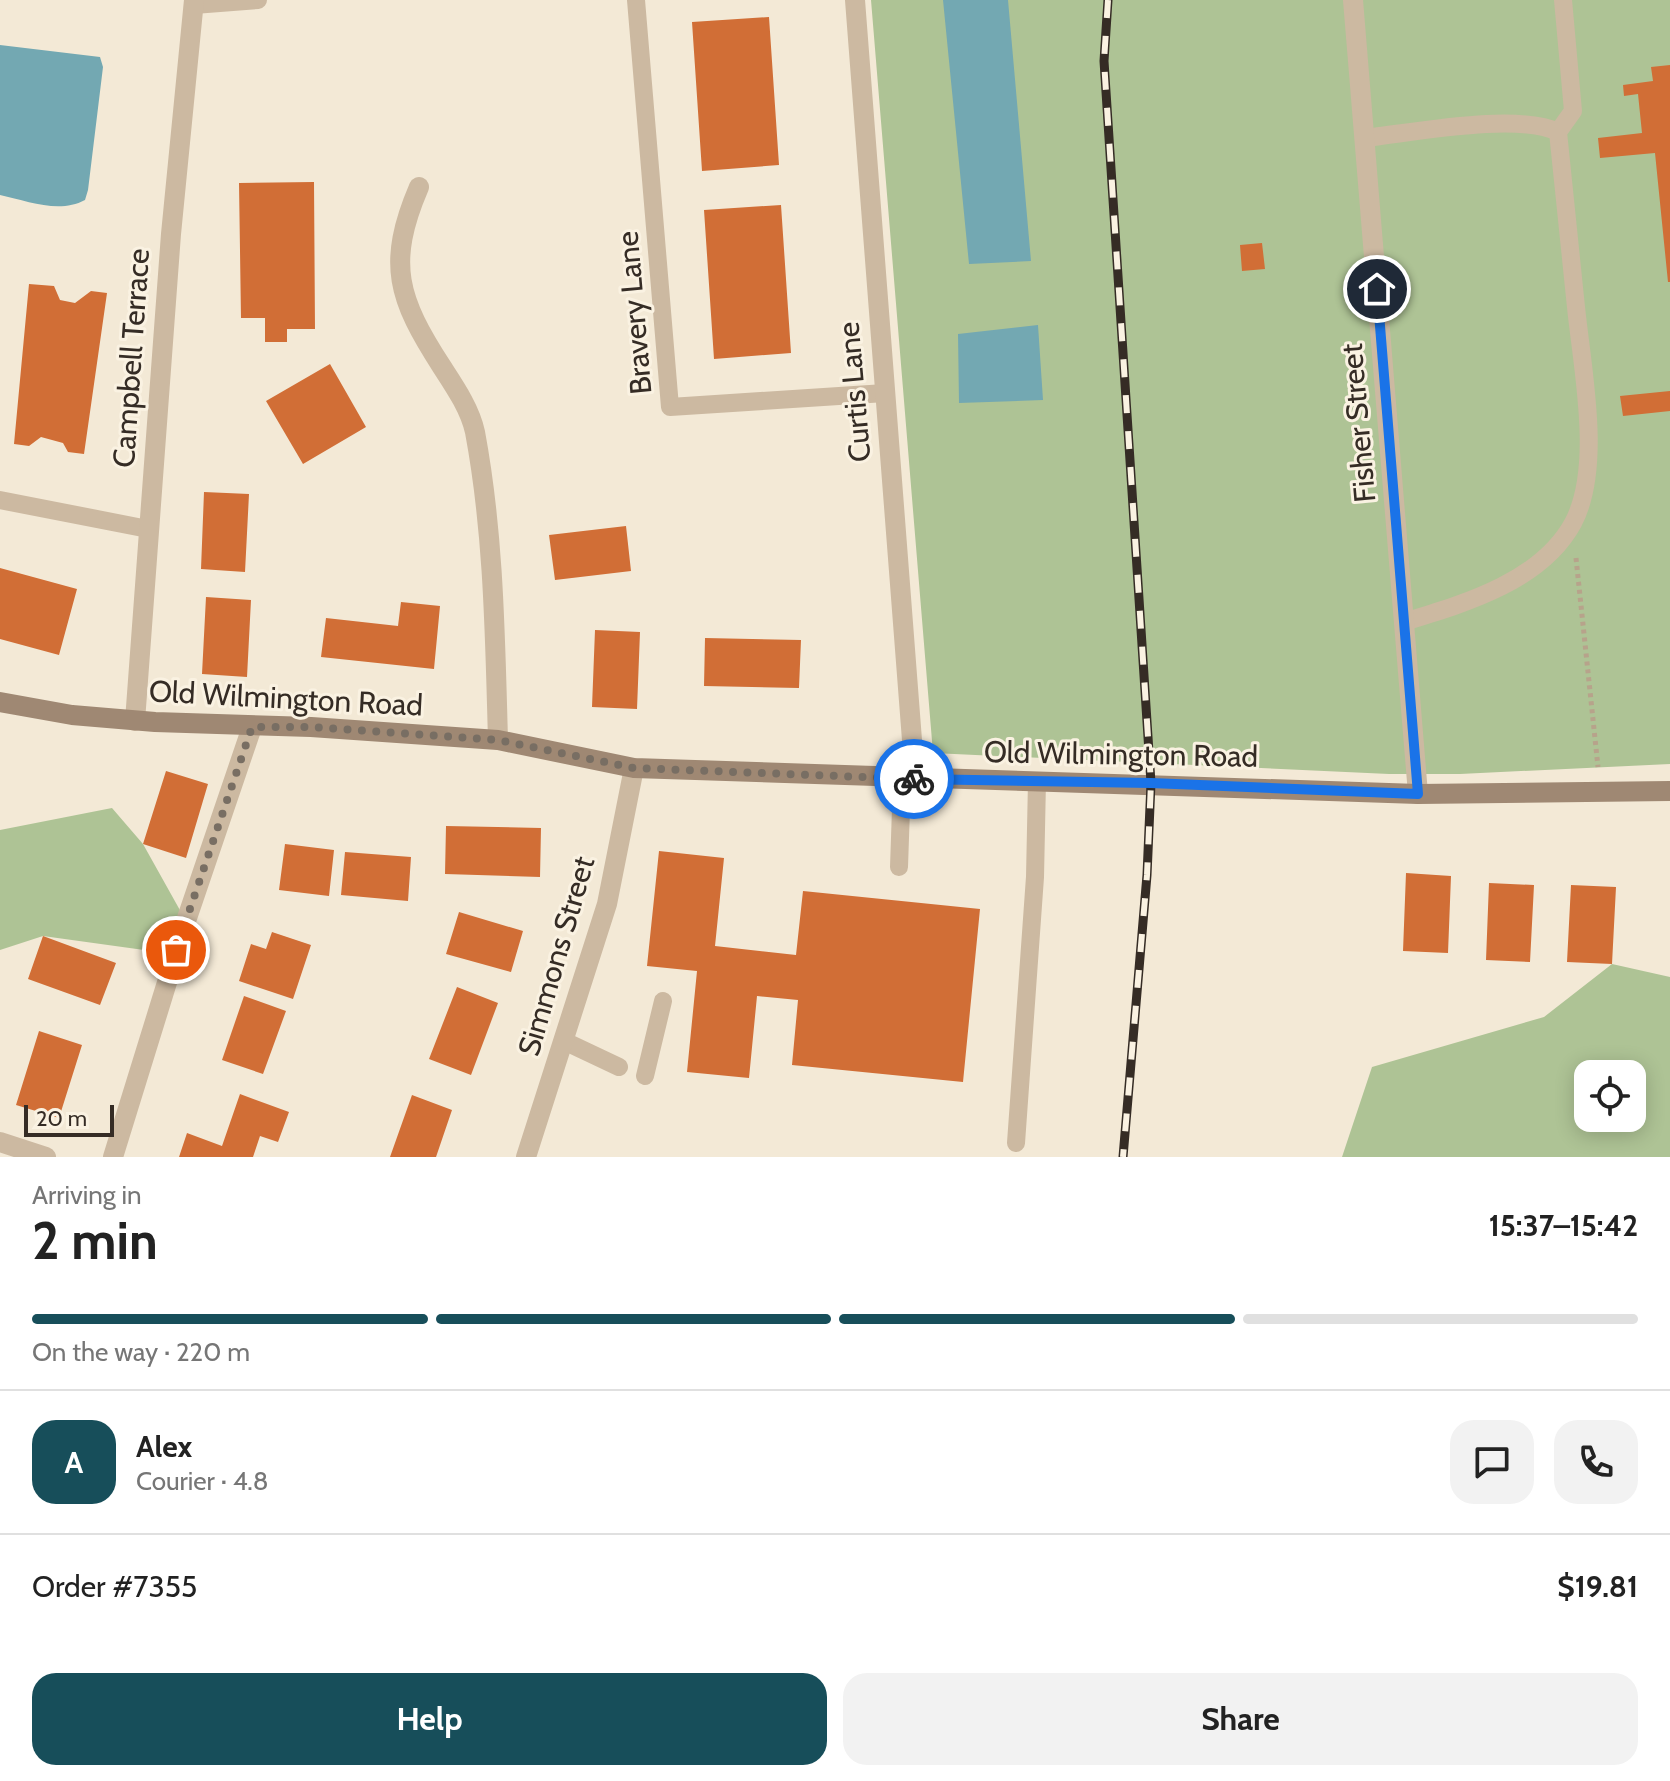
<!DOCTYPE html>
<html lang="en">
<head>
<meta charset="utf-8">
<style>
  :root { --surface:#fff; --page:#f2f2f2; --text:#222; --muted:#767676; --line:#e0e0e0; --accent:#174e5a }
  body { margin:0; font-family:Cabin,sans-serif; background:var(--page); color:var(--text); height:100vh; display:flex; flex-direction:column; font-size:30px; white-space:nowrap }
  * { box-sizing:border-box; margin:0 }
  p { font-size:26px; color:var(--muted) }
  .icon { flex:none; width:44px; height:44px; fill:none; stroke:currentColor; stroke-width:2; stroke-linecap:round; stroke-linejoin:round }
  .map { position:relative; height:1157px; overflow:hidden }
  .sheet { display:flex; flex-direction:column; background:var(--surface); flex:1 }
  .sheet>* { flex:none }
  .controls { position:absolute; left:1574px; top:1060px; display:grid; gap:16px }
  .controls a { display:grid; place-items:center; width:72px; height:72px; border-radius:16px; background:var(--surface); box-shadow:0 4px 20px #0003; font-size:40px }
  .scale { position:absolute; left:24px; bottom:20px; width:90px; box-sizing:border-box; padding-left:8px; border:4px solid #352c25; border-top:0; font-size:22px; line-height:28px; white-space:nowrap; color:#352c25; -webkit-text-stroke:6px #faf2e2; paint-order:stroke }
  .pin { position:absolute; display:grid; place-items:center; width:68px; height:68px; color:#fff; margin:-34px; border:4px solid #fff; border-radius:50%; box-shadow:0 2px 8px #0007 }
  .courier { position:absolute; display:grid; place-items:center; width:80px; height:80px; margin:-40px; border:6px solid #1a73e8; border-radius:50%; background:#fff; color:#222; box-shadow:0 2px 10px #0007 }
  .summary em { font-style:normal; font-weight:800 }
  .summary div { display:flex; flex-direction:column-reverse }
  .summary { display:flex; align-items:center; justify-content:space-between; height:136px; padding:0 32px }
  h1 { font-size:52px; font-weight:800; line-height:60px }
  .bar { display:grid; grid-template-columns:repeat(4,1fr); gap:12px 8px; align-content:center; height:96px; padding:0 32px }
  .bar i { height:10px; border-radius:6px; background:var(--line) }
  .bar .active { background:var(--accent) }
  .bar p { grid-column:span 4 }
  .line { display:flex; align-items:center; gap:20px; padding:0 32px; border-top:2px solid var(--line) }
  .line div { flex:1 }
  .round { display:grid; place-items:center; flex:none; width:84px; height:84px; border-radius:24px; background:var(--page) }
  .cta { display:flex; gap:16px; margin-top:auto; padding:16px 32px }
  .cta a { flex:1; height:92px; border-radius:24px; background:var(--accent); color:#fff; font-size:32px; font-weight:800; line-height:92px; text-align:center }
  .cta a+a { background:var(--page); color:var(--text) }
  .map>svg:first-child { display:block }
  .green { fill:#aec395; fill-rule:evenodd }
  .water { fill:#73a8b2 }
  .building { fill:#d16e36 }
  .lines { fill:none; stroke-linecap:round; stroke-linejoin:round }
  .path { stroke:#b7a38b; stroke-width:5; stroke-dasharray:4 4; stroke-linecap:butt }
  .lane { stroke:#ccb9a1; stroke-width:18 }
  .street { stroke:#ccb9a1; stroke-width:20 }
  .secondary { stroke:#9f8873; stroke-width:20 }
  .rail-casing { stroke:#352c25; stroke-width:9 }
  .rail { stroke:#faf2e2; stroke-width:6; stroke-dasharray:18; stroke-linecap:butt }
  .done { stroke:#786e63; stroke-width:8; stroke-dasharray:0 14.4 }
  .route { stroke:#1a73e8; stroke-width:10 }
  .labels { text-anchor:middle; dominant-baseline:central; stroke-width:6; stroke-linejoin:round; paint-order:stroke }
  .street-label { font-size:30px; fill:#352c25; stroke:#faf2e2 }
</style>
</head>
<body>
<div class="map">
<svg width="1670" height="1157" viewBox="0 0 1670 1157">
  <rect width="100%" height="100%" fill="#f3e9d6"/>
  <!-- green -->
  <path class="green" d="M 871,0 L 1670,0 L 1670,764 L 1460,774 L 1389,774 L 933,753 Z
    M 112,808 L 143,844 L 186,921 L 144,950 L 43,936 L 0,950 L 0,830 Z
    M 1612,964 L 1670,977 L 1670,1157 L 1342,1157 L 1372,1067 L 1544,1017 ZM 1588,1074 L 1632,1074 L 1632,1118 L 1588,1118 Z"/>
  <!-- water -->
  <path class="water" d="M 943,0 L 1008,0 L 1031,261 L 969,264 Z
    M 0,45 L 100,57 L 103,67 L 88,190 L 85,200 C 59,214 28,201 0,195 Z
    M 1038,325 L 1043,400 L 959,403 L 958,334 Z"/>
  <!-- building -->
  <path class="building" d="M 769,17 L 779,165 L 702,171 L 692,22 Z
    M 1670,65 L 1670,282 L 1668,282 L 1655,153 L 1600,158 L 1598,138 L 1642,133 L 1638,94 L 1624,96 L 1623,85 L 1653,81 L 1651,67 Z
    M 314,182 L 315,329 L 287,329 L 287,342 L 265,342 L 265,318 L 241,318 L 239,183 Z
    M 781,205 L 791,353 L 714,359 L 704,210 Z
    M 1262,243 L 1265,269 L 1242,271 L 1240,245 Z
    M 29,284 L 54,286 L 60,300 L 75,303 L 91,291 L 107,293 L 84,454 L 68,452 L 63,443 L 41,437 L 29,446 L 14,444 Z
    M 330,364 L 366,427 L 303,464 L 266,401 Z
    M 1670,391 L 1670,411 L 1623,416 L 1620,396 Z
    M 204,492 L 249,494 L 245,572 L 201,569 Z
    M 626,526 L 631,571 L 555,580 L 549,535 Z
    M 0,568 L 77,589 L 59,655 L 0,639 Z
    M 206,597 L 251,600 L 247,677 L 202,674 Z
    M 401,602 L 440,606 L 434,669 L 321,657 L 326,618 L 398,626 Z
    M 595,630 L 640,632 L 637,709 L 592,707 Z
    M 705,638 L 801,640 L 799,688 L 704,686 Z
    M 166,771 L 208,784 L 186,858 L 143,844 Z
    M 446,826 L 541,828 L 540,877 L 445,874 Z
    M 285,844 L 334,850 L 329,896 L 279,890 Z
    M 659,851 L 724,858 L 715,946 L 796,955 L 803,891 L 980,909 L 963,1082 L 792,1065 L 798,1000 L 757,996 L 749,1078 L 687,1072 L 697,971 L 647,966 Z
    M 345,852 L 411,857 L 408,901 L 341,895 Z
    M 1406,873 L 1451,876 L 1448,953 L 1403,951 Z
    M 1489,883 L 1534,885 L 1530,962 L 1486,960 Z
    M 1571,885 L 1616,887 L 1612,964 L 1567,962 Z
    M 459,912 L 523,931 L 511,972 L 446,954 Z
    M 272,932 L 311,945 L 293,999 L 239,981 L 251,944 L 266,949 Z
    M 43,936 L 116,963 L 100,1005 L 28,979 Z
    M 457,987 L 498,1003 L 471,1075 L 429,1059 Z
    M 244,996 L 286,1011 L 263,1074 L 222,1060 Z
    M 39,1031 L 82,1045 L 59,1118 L 16,1105 Z
    M 240,1094 L 289,1112 L 278,1142 L 260,1136 L 253,1157 L 179,1157 L 187,1133 L 222,1146 Z
    M 412,1095 L 452,1110 L 436,1157 L 390,1157 Z"/>
  <g class="lines">
    <!-- path -->
    <path class="path" d="M 1576,558 L 1598,767"/>
    <!-- lane -->
    <path class="lane" d="M 636,0 L 670,407 L 885,393
      M 194,5 L 258,0
      M 1558,132 L 1573,111 L 1563,0
      M 1364,138 C 1412,133 1517,112 1558,132 C 1564,191 1570,249 1576,307 C 1582,368 1603,467 1573,523 C 1541,582 1463,604 1404,622
      M 0,500 L 148,529
      M 899,867 L 902,779
      M 564,1041 L 619,1067
      M 645,1076 L 663,1001
      M 1016,1143 L 1035,877 L 1037,781"/>
    <!-- street -->
    <path class="street" d="M 855,0 L 915,779
      M 1353,0 L 1418,794
      M 419,187 C 386,264 398,299 442,367 C 455,387 470,409 475,432 C 494,534 495,637 498,740
      M 135,721 L 171,234 L 194,0
      M 0,1142 L 46,1157
      M 113,1157 L 186,921 L 252,727
      M 526,1157 L 607,904 L 634,768"/>
    <!-- secondary -->
    <path class="secondary" d="M 0,702 L 72,715 L 155,722 L 311,727 L 498,740 L 634,768 L 1418,794 L 1670,791"/>
    <defs>
      <path id="rail" d="M 1108,0 L 1104,61 L 1151,783 L 1147,875 L 1123,1157"/>
    </defs>
    <!-- rail casing -->
    <use href="#rail" class="rail-casing"/>
    <!-- rail -->
    <use href="#rail" class="rail"/>
  </g>
  <g class="lines">
    <!-- done -->
    <path class="done" d="M 176,950 L 252,727 L 311,727 L 498,740 L 634,768 L 914,779"/>
    <!-- route -->
    <path class="route" d="M 914,779 L 1151,783 L 1418,794 L 1377,289"/>
  </g>
  <g class="labels">
    <!-- street labels -->
    <g class="street-label">
      <text transform="translate(634 313) rotate(-95)">Bravery Lane</text>
      <text transform="translate(131 358) rotate(-86)">Campbell Terrace</text>
      <text transform="translate(854 392) rotate(-95)">Curtis Lane</text>
      <text transform="translate(1358 423) rotate(-95)">Fisher Street</text>
      <text transform="translate(286 698) rotate(3)">Old Wilmington Road</text>
      <text transform="translate(1121 754) rotate(1)">Old Wilmington Road</text>
      <text transform="translate(556 956) rotate(-74)">Simmons Street</text>
    </g>
  </g>
</svg>
<div class="controls">
<a><svg class="icon" aria-label="locate" viewBox="0 0 24 24"><circle cx="12" cy="12" r="6"/><path d="M12 2v4M12 18v4M2 12h4M18 12h4"/></svg></a>
</div>
<div class="scale">20 m</div>
<div class="pin" style="left:176px;top:950px;background:#ea580c"><svg class="icon" aria-label="bag" viewBox="0 0 24 24"><path d="M5 8h14l-1 12H6zM9 8a3 3 0 0 1 6 0"/></svg></div>
<div class="pin" style="left:1377px;top:289px;background:#1f2937"><svg class="icon" aria-label="home" viewBox="0 0 24 24"><path d="M3 11l9-7 9 7M6 9v11h12V9"/></svg></div>
<div class="courier" style="left:914px;top:779px"><svg class="icon" aria-label="bike" viewBox="0 0 24 24"><circle cx="6" cy="16" r="4"/><circle cx="18" cy="16" r="4"/><path d="M6 16l4-8h5l3 8M10 8l3 8H6M13 5h3"/></svg></div>
</div>
<section class="sheet">
<div class="summary"><div><h1>2 min</h1><p>Arriving in</p></div><em>15:37–15:42</em></div>
<div class="bar"><i class="active"></i><i class="active"></i><i class="active"></i><i></i><p>On the way · 220 m</p></div>
<div class="line" style="height:144px"><b class="round" style="background:var(--accent);color:#fff">A</b><div><b>Alex</b><p>Courier · 4.8</p></div><a class="round"><svg class="icon" aria-label="chat" viewBox="0 0 24 24"><path d="M4 5h16v11H9l-5 4z"/></svg></a><a class="round"><svg class="icon" aria-label="phone" viewBox="0 0 24 24"><path d="M5 4h4l2 5-3 2q2 4 5 5l2-3 5 2v4C11 20 4 13 5 4z"/></svg></a></div>
<div class="line" style="height:104px"><div>Order #7355</div><b>$19.81</b></div>
<div class="cta"><a>Help</a><a>Share</a></div>
</section>
</body>
</html>
